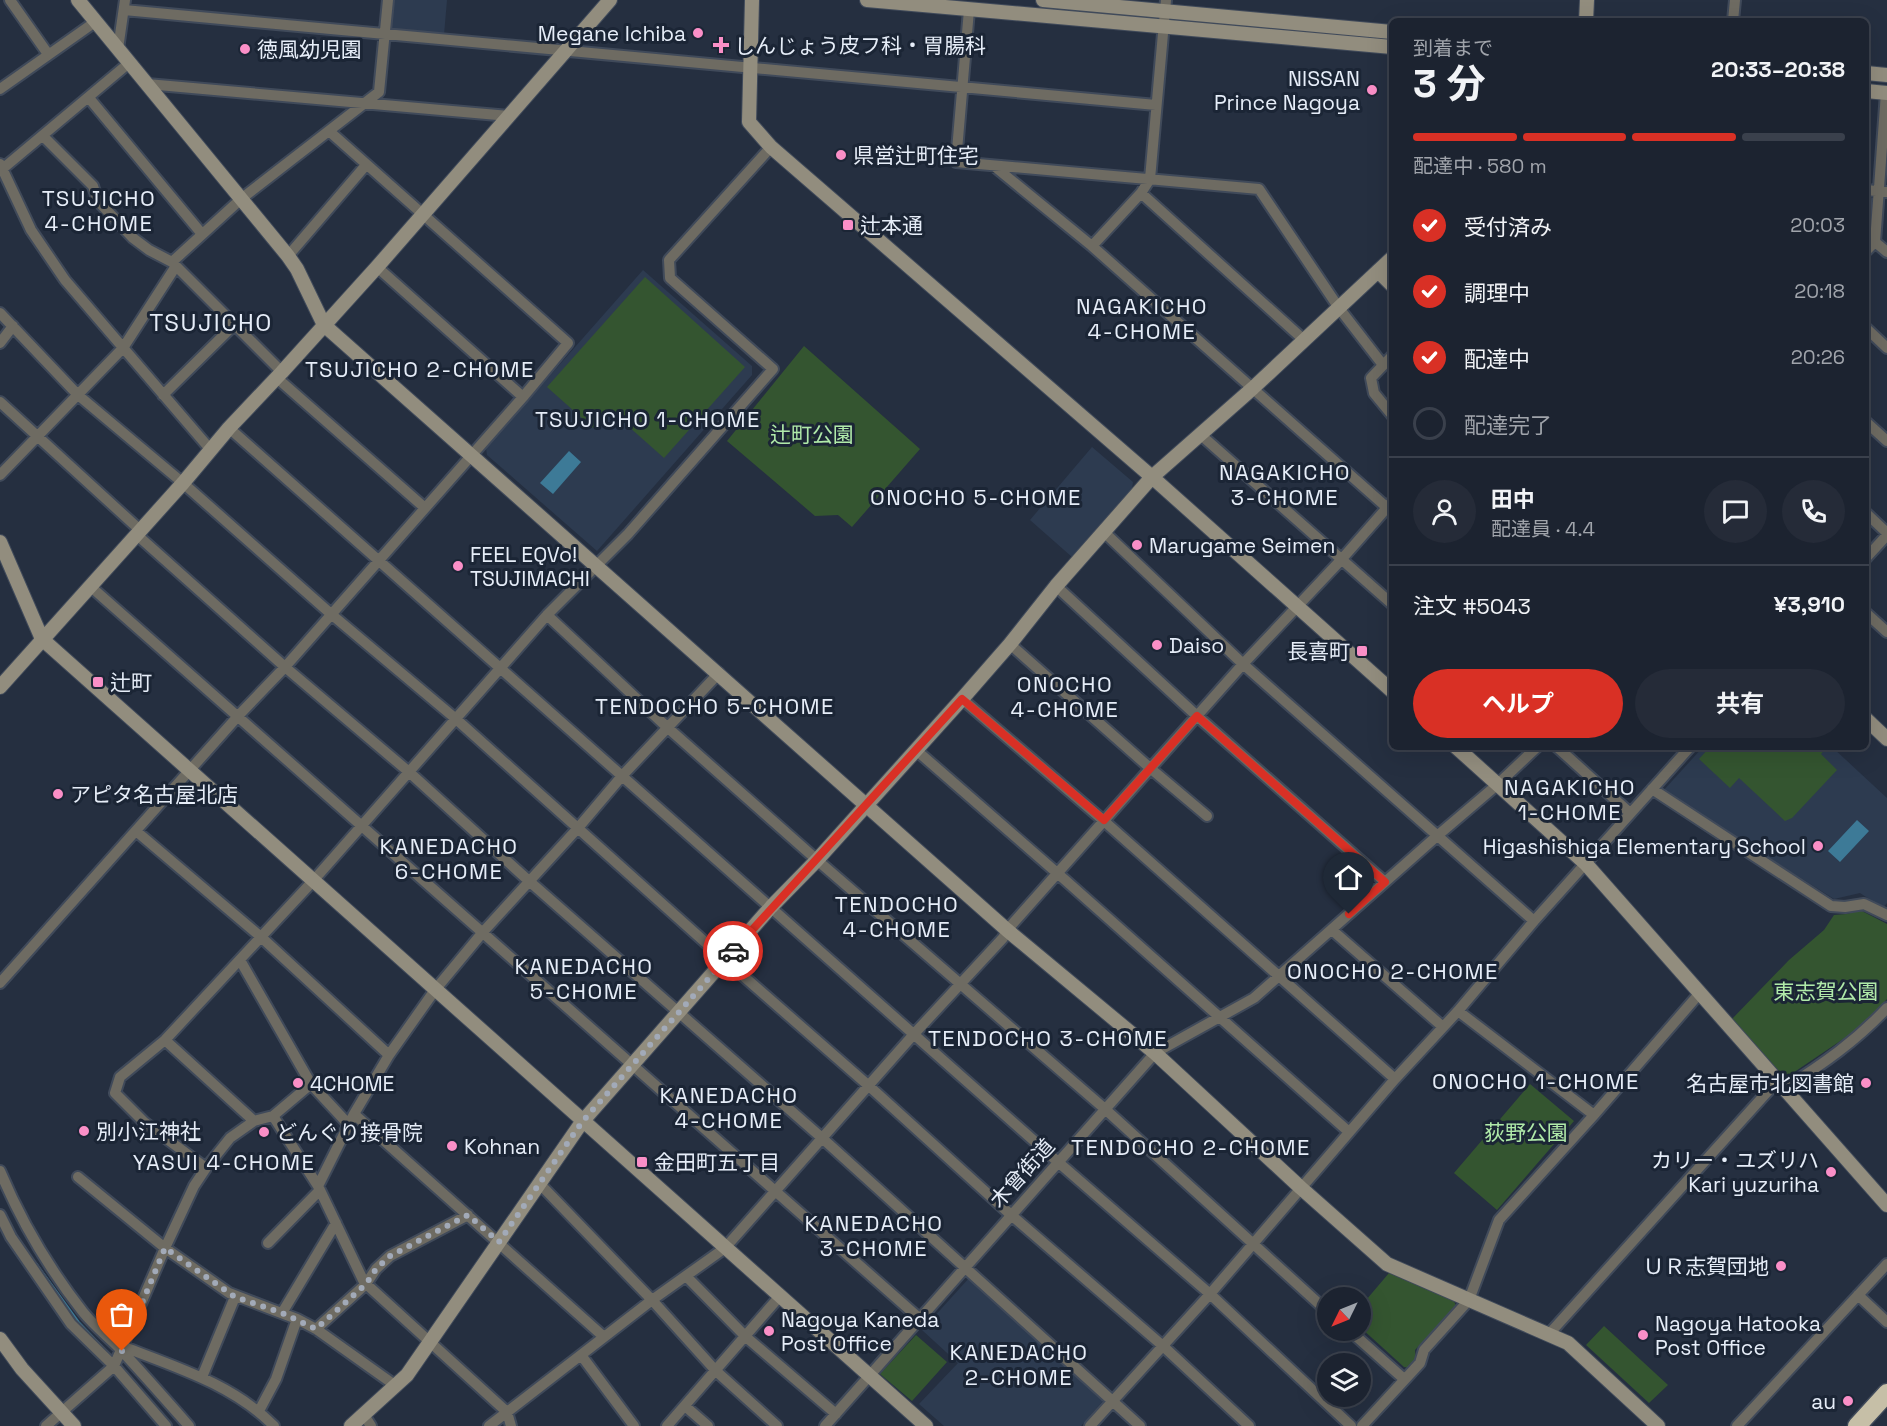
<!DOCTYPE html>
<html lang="ja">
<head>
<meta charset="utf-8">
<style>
  :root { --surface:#1c2330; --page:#252b38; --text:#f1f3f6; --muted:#a0a4ab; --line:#3a404c; --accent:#d93025 }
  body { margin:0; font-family:"Space Grotesk","Noto Sans JP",sans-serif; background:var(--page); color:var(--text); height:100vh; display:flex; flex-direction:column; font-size:22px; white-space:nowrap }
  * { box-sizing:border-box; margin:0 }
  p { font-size:20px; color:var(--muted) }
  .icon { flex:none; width:33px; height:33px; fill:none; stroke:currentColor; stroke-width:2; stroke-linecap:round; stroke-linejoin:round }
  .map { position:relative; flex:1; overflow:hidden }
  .panel { position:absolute; left:1389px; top:18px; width:480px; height:732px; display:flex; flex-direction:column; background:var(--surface); border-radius:9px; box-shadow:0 6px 24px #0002,0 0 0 2px var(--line) }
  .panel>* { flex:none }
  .needle { width:39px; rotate:227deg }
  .tools { position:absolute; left:1317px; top:1287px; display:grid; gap:12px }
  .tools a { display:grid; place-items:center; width:54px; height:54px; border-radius:50%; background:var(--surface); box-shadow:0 6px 24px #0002,0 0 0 2px var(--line); font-size:30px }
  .pin { position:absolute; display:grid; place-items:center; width:51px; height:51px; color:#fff; margin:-62px -26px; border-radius:50% 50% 50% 0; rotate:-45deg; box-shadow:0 0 6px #0007 }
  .pin .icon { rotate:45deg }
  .courier { position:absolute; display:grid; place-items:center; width:60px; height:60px; margin:-30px; border:4px solid #d93025; border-radius:50%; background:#fff; color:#222; box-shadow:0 2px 8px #0007 }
  .summary em { font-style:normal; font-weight:700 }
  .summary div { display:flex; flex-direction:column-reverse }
  .summary { display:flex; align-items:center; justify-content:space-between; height:102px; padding:0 24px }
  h1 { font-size:39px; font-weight:700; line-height:45px }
  .bar { display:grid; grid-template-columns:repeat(4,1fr); gap:9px 6px; align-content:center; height:72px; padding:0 24px }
  .bar i { height:8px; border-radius:4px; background:var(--line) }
  .bar .selected { background:var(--accent) }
  .bar p { grid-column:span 4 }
  .line { display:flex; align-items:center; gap:15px; padding:0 24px; border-top:2px solid var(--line) }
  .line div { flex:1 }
  .round { display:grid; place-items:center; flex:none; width:63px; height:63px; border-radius:32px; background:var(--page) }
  ol { padding:0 24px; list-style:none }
  li { display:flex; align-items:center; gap:18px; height:66px }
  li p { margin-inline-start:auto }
  li .icon { padding:6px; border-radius:50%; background:var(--accent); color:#fff; stroke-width:4 }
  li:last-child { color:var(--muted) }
  li i { width:33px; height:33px; border:3px solid var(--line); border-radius:50% }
  .button { display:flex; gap:12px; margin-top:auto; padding:12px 24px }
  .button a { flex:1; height:69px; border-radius:36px; background:var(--accent); color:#fff; font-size:24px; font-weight:700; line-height:69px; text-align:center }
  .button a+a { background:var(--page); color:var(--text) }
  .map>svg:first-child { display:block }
  .built { fill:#2d3b50 }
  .green { fill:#345530 }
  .water { fill:#3d7a97 }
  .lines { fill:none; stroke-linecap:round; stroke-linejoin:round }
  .stream { stroke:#3d7a97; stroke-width:3 }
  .street-casing { stroke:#404a5a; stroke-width:14 }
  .secondary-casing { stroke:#404a5a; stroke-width:16 }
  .highway-casing { stroke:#404a5a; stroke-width:21 }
  .street { stroke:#6e6b62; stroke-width:10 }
  .secondary { stroke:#928d7e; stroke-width:14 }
  .highway { stroke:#c6bfa7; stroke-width:18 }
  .done { stroke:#a2aab8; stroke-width:6; stroke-dasharray:0 10.8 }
  .route { stroke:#d93025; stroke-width:8 }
  .poi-dot { fill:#fa8fc7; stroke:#1b2535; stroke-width:2 }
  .labels { text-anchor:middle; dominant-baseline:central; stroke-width:6; stroke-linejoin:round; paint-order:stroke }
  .poi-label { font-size:21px; fill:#e6edf8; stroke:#1b2535; text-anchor:start }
  .park-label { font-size:21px; fill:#b0eaa9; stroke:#1b2535 }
  .street-label { font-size:21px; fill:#e6edf8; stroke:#1b2535 }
  .neighbourhood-label { font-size:22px; letter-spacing:1.5px; fill:#e6edf8; stroke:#1b2535 }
  .quarter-label { font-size:24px; letter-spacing:1.5px; fill:#e6edf8; stroke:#1b2535 }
</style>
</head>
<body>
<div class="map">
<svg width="1887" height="1426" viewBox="0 0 1887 1426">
  <rect width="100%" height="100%" fill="#252f40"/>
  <!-- built -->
  <path class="built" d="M 390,0 L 447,0 L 444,35 L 390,30 Z
    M 643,270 L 752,366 L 752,375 L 597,551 L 487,455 L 486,448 Z
    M 1092,447 L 1133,482 L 1132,489 L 1072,557 L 1030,520 Z
    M 1703,747 L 1832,747 L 1887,798 L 1887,903 L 1883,908 L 1860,893 L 1834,899 L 1663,791 Z
    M 970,1277 L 1103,1401 L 1081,1426 L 944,1426 L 919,1404 L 958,1363 L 922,1330 Z"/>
  <!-- green -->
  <path class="green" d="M 645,277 L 745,367 L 664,458 L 610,410 L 593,428 L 547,387 Z
    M 804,346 L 920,449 L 852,527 L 838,515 L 815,516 L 727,441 Z
    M 1710,747 L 1825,747 L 1826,748 L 1821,754 L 1837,770 L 1792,818 L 1785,821 L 1739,778 L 1730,788 L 1699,759 Z
    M 1860,910 L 1887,924 L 1887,999 L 1861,1027 L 1784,1079 L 1732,1019 L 1789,960 L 1824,930 L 1834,915 L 1847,914 Z
    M 1530,1084 L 1574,1121 L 1497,1210 L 1454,1173 Z
    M 1389,1273 L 1454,1301 L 1456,1306 L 1415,1350 L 1416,1360 L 1410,1368 L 1404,1367 L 1361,1328 L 1361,1306 Z
    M 1604,1326 L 1668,1385 L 1649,1403 L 1586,1345 Z
    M 916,1335 L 947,1362 L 912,1401 L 880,1374 Z"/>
  <!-- water -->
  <path class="water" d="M 569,451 L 581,462 L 553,494 L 540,483 Z
    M 1857,820 L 1869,831 L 1840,862 L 1828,851 Z"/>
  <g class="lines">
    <!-- stream -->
    <path class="stream" d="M 36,1264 L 78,1322 L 101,1346"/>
    <defs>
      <path id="street" d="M 10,0 L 48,54
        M 124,10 L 1156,105
        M 969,10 L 956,162 L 1259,189 L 1339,308 L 1383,365
        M 1733,21 L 1735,0
        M 118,49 L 125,0
        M 147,84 L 509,116
        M 0,89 L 95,22
        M 89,98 L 202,234
        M 43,136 L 93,186 L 98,201 L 133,238 L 149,250 L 172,262 L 282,372
        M 0,164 L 31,230 L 65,280 L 210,449
        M 994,166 L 1092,246 L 1392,512
        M 0,171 L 129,63
        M 1866,190 L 1887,192
        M 1141,193 L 1304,340
        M 1875,242 L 1887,252
        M 1092,246 L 1141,193 L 1150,179 L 1166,0
        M 1866,251 L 1875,242 L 1886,93
        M 288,256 L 366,165
        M 172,262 L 241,199 L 379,92 L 388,0
        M 377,267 L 523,397
        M 0,313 L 78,395 L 183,483 L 331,614 L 456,719 L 725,960 L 869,1086 L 1010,1214 L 1163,1346 L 1249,1426
        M 1866,328 L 1887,348
        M 0,343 L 13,326
        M 1392,356 L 1371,378 L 1374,393 L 1392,415
        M 277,378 L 425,508
        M 163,395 L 234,325
        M 0,402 L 140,530
        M 1866,422 L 1887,441
        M 229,428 L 1058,1162 L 1210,1294 L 1351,1426
        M 1201,435 L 1392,604
        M 0,475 L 123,348 L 176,266
        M 1866,513 L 1887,533
        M 1104,532 L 1243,664 L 1534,921
        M 136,534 L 285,667 L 409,772 L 529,881 L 822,1138 L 1140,1426
        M 1866,558 L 1887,535
        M 90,586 L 919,1318
        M 1056,586 L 1197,716 L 1385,882
        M 1866,613 L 1887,632
        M 547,615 L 668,728 L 817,860 L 1105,1109 L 1328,1312
        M 1010,644 L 1150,768 L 1207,816
        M 962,699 L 1104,821 L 1395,1079
        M 1557,747 L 1630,813
        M 916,750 L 1064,879 L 1349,1132
        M 1652,789 L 1831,906 L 1845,907 L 1864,904 L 1887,915
        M 136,831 L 261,937 L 389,1055
        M 1332,930 L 1443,1027
        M 0,983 L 239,715 L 285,667 L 523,397 L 568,343 L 329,131
        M 1458,1011 L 1594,1115
        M 165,1040 L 254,1121
        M 311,1084 L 349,1125
        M 1785,1088 C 1823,1064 1856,1041 1887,1008
        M 354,1114 L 604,1337
        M 273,1116 L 318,1186 L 364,1282 L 507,1412 L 511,1426
        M 206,1168 L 144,1122 L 115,1093 L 120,1077 L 165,1040 L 313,881 L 547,615 L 628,534 L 773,369 L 670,278 L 669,260 L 771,147
        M 0,1171 C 21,1221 50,1270 83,1312 C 95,1327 110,1338 122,1351 C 145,1376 167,1401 189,1426
        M 78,1177 L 165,1248 L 229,1293 L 297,1319 L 316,1329 L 396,1386
        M 539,1183 L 652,1300 L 716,1371 L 777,1426
        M 318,1186 L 354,1114 L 389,1055 L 435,990 L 483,932 L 578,828 L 622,776 L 719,673
        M 0,1215 L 11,1237 L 71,1324 L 114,1366 L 166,1426
        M 268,1243 L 320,1190
        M 686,1276 L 746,1337 L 836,1414
        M 1858,1295 L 1887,1322
        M 282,1313 L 336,1223
        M 316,1329 L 366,1284 L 376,1269 L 390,1256 L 468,1215
        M 1349,1330 L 1404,1379
        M 1550,1333 L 1778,1080
        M 124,1347 C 176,1367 234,1385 274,1426
        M 581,1355 L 634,1426
        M 202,1377 L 235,1297
        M 685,1406 L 708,1426
        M 259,1411 L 276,1379 L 297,1319
        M 364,1415 L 371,1426
        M 46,1426 L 114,1366 L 165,1248 L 194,1186 L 206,1168 L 230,1138 L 254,1121 L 273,1116 L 311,1084 L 240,960
        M 489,1426 L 652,1300 L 725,1248 L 914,1034 L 1003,938 L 1007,930 L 1243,664 L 1341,560 L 1392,502
        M 667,1426 L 780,1296
        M 825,1426 L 1155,1053 L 1254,998 L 1437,836 L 1498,784 L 1537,747
        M 1090,1426 L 1210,1294 L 1395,1079 L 1458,1011 L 1534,921 L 1690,747
        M 1362,1426 L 1420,1363 L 1424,1350 L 1469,1300 L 1499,1220 L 1594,1115 L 1699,994
        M 1737,1426 L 1887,1264"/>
      <path id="secondary" d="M 78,0 L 288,256 L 297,269 L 324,325 L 1007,930 L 1155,1053 L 1301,1188 L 1387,1264 L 1568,1343 L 1658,1426
        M 752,0 L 749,122 L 771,147 L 1152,477 L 1392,691
        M 867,0 L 1392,47
        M 1043,0 L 1392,32
        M 1586,21 L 1587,0
        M 1866,73 L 1887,75
        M 1866,91 L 1887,93
        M 1378,271 L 1392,285
        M 0,542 L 42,639 L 926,1426
        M 0,687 L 183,483 L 229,428 L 282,372 L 377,267 L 610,0
        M 1866,719 L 1887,739
        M 1456,747 L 1586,864 L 1887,1205
        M 0,1339 L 22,1369 L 74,1426
        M 351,1426 L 407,1375 L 582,1122 L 771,907 L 817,860 L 962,699 L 1010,644 L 1056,586 L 1152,477 L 1253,388 L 1392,258"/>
      <path id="highway" d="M 1857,1426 L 1887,1393"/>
    </defs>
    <!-- street casing -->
    <use href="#street" class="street-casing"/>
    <!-- secondary casing -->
    <use href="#secondary" class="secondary-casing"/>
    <!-- highway casing -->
    <use href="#highway" class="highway-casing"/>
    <!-- street -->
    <use href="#street" class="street"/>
    <!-- secondary -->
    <use href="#secondary" class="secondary"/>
    <!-- highway -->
    <use href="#highway" class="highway"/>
  </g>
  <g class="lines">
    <!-- done -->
    <path class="done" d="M 122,1351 L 165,1248 L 235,1297 L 282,1313 L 316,1329 L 366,1284 L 376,1269 L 390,1256 L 468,1215 L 499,1242 L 582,1122 L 733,951"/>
    <!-- route -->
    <path class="route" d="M 733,951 L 962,699 L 1104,820 L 1197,716 L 1385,882 L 1349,914"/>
  </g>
  <!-- markers -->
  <g class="poi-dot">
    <circle cx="698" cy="33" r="6"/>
    <path d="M718 36h6v6h6v6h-6v6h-6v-6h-6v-6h6z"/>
    <circle cx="245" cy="49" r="6"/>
    <circle cx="1372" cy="90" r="6"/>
    <circle cx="841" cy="155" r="6"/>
    <rect x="842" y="219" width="12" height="12" rx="3"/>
    <circle cx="1137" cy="545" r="6"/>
    <circle cx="458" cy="566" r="6"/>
    <circle cx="1157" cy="645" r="6"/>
    <rect x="1356" y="645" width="12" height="12" rx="3"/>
    <rect x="92" y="676" width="12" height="12" rx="3"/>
    <circle cx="58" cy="794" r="6"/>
    <circle cx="1818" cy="846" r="6"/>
    <circle cx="298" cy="1083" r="6"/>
    <circle cx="1866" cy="1083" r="6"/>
    <circle cx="84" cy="1131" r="6"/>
    <circle cx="264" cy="1132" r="6"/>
    <circle cx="452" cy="1146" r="6"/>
    <rect x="636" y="1156" width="12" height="12" rx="3"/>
    <circle cx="1831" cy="1172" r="6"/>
    <circle cx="1781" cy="1266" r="6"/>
    <circle cx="769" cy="1331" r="6"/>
    <circle cx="1643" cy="1335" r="6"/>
    <circle cx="1848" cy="1401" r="6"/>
  </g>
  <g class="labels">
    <!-- poi labels -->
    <g class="poi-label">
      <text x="686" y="33" text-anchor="end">Megane Ichiba</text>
      <text x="734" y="45">しんじょう皮フ科・胃腸科</text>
      <text x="257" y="49">徳風幼児園</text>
      <text x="1360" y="78" text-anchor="end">NISSAN<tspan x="1360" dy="24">Prince Nagoya</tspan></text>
      <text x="853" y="155">県営辻町住宅</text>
      <text x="860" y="225">辻本通</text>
      <text x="1149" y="545">Marugame Seimen</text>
      <text x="470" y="554">FEEL EQVo!<tspan x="470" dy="24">TSUJIMACHI</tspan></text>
      <text x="1169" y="645">Daiso</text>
      <text x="1350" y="651" text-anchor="end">長喜町</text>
      <text x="110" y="682">辻町</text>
      <text x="70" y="794">アピタ名古屋北店</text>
      <text x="1806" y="846" text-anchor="end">Higashishiga Elementary School</text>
      <text x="310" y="1083">4CHOME</text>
      <text x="1854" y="1083" text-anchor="end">名古屋市北図書館</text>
      <text x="96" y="1131">別小江神社</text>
      <text x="276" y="1132">どんぐり接骨院</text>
      <text x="464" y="1146">Kohnan</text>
      <text x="1819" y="1160" text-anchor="end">カリー・ユズリハ<tspan x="1819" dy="24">Kari yuzuriha</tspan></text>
      <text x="654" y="1162">金田町五丁目</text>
      <text x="1769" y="1266" text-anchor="end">ＵＲ志賀団地</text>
      <text x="781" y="1319">Nagoya Kaneda<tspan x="781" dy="24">Post Office</tspan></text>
      <text x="1655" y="1323">Nagoya Hatooka<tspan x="1655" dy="24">Post Office</tspan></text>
      <text x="1836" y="1401" text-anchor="end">au</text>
    </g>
    <!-- park labels -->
    <g class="park-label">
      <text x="812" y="434">辻町公園</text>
      <text x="1826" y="991">東志賀公園</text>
      <text x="1526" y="1132">荻野公園</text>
    </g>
    <!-- street labels -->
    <g class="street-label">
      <text transform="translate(1022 1173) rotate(-48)">木曾街道</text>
    </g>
    <!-- neighbourhood labels -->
    <g class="neighbourhood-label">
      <text x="99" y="198">TSUJICHO<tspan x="99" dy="25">4-CHOME</tspan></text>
      <text x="1142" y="306">NAGAKICHO<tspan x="1142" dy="25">4-CHOME</tspan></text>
      <text x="420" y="369">TSUJICHO 2-CHOME</text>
      <text x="648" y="419">TSUJICHO 1-CHOME</text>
      <text x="1285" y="472">NAGAKICHO<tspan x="1285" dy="25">3-CHOME</tspan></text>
      <text x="976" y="497">ONOCHO 5-CHOME</text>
      <text x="1065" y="684">ONOCHO<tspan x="1065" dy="25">4-CHOME</tspan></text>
      <text x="715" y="706">TENDOCHO 5-CHOME</text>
      <text x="1570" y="787">NAGAKICHO<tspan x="1570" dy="25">1-CHOME</tspan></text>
      <text x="449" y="846">KANEDACHO<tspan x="449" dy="25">6-CHOME</tspan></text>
      <text x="897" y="904">TENDOCHO<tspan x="897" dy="25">4-CHOME</tspan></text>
      <text x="584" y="966">KANEDACHO<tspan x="584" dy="25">5-CHOME</tspan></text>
      <text x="1393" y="971">ONOCHO 2-CHOME</text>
      <text x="1048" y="1038">TENDOCHO 3-CHOME</text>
      <text x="1536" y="1081">ONOCHO 1-CHOME</text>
      <text x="729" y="1095">KANEDACHO<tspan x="729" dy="25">4-CHOME</tspan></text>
      <text x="1191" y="1147">TENDOCHO 2-CHOME</text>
      <text x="224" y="1162">YASUI 4-CHOME</text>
      <text x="874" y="1223">KANEDACHO<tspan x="874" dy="25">3-CHOME</tspan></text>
      <text x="1019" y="1352">KANEDACHO<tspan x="1019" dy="25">2-CHOME</tspan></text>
    </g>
    <!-- quarter labels -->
    <g class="quarter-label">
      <text x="211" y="322">TSUJICHO</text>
    </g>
  </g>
</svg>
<div class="tools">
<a><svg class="needle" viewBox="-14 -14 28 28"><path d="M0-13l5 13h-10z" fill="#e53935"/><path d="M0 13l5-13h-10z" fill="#a0a4ab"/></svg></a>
<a><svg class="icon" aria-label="layers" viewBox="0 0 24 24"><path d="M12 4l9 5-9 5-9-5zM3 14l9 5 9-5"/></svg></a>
</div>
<div class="pin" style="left:122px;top:1351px;background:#ea580c"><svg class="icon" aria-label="bag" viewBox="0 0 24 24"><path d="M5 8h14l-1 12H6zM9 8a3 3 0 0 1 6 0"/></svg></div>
<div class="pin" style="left:1349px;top:914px;background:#1f2937"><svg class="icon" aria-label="home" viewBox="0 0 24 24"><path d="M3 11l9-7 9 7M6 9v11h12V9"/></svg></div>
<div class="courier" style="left:733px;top:951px"><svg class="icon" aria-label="car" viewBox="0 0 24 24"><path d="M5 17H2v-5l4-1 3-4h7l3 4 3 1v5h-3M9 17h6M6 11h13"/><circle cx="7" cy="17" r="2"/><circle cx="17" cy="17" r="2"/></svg></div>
<section class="panel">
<div class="summary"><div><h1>3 分</h1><p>到着まで</p></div><em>20:33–20:38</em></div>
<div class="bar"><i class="selected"></i><i class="selected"></i><i class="selected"></i><i></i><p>配達中 · 580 m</p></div>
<ol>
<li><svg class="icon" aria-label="check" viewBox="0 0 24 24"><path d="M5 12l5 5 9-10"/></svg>受付済み<p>20:03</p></li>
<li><svg class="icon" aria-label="check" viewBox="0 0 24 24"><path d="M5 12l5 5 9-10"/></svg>調理中<p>20:18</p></li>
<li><svg class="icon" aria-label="check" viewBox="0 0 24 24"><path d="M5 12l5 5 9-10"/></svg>配達中<p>20:26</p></li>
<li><i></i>配達完了</li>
</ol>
<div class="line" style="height:108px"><a class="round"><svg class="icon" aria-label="person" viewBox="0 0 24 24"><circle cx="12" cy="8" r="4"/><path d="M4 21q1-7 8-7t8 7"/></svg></a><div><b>田中</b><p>配達員 · 4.4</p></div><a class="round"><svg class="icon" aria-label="chat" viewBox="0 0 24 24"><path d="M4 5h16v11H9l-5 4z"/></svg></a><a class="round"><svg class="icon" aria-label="phone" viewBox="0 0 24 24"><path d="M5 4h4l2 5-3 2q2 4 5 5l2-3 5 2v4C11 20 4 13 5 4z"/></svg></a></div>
<div class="line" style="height:78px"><div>注文 #5043</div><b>¥3,910</b></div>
<div class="button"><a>ヘルプ</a><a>共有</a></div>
</section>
</div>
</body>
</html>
